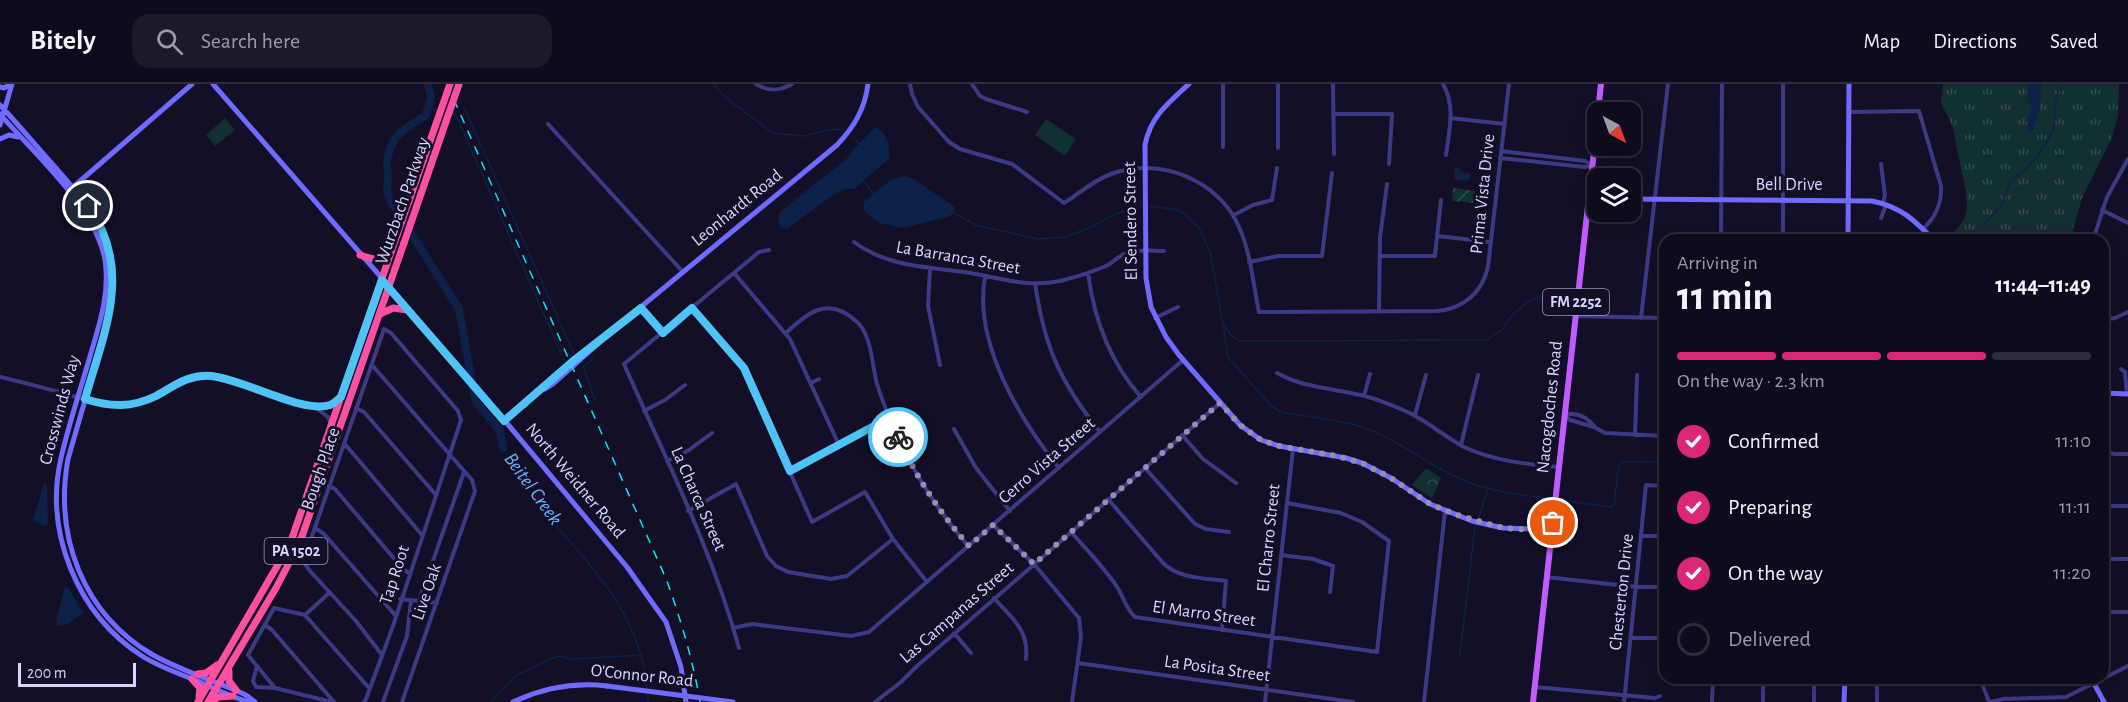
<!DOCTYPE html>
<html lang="en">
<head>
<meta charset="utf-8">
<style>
  :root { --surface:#0e0b1c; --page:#1c1929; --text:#f1f3f6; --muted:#9b9ba3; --line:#2e2b3b; --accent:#db2777 }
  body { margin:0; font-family:"Alegreya Sans",sans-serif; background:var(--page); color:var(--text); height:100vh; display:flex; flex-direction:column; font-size:22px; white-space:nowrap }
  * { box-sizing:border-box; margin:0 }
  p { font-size:20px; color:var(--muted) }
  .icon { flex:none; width:33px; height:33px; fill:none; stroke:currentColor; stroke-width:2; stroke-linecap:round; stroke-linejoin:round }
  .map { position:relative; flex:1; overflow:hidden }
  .panel { position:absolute; left:1659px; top:150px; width:450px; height:450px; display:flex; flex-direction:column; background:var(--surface); border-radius:18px; box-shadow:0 3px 15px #0003,0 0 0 2px var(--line) }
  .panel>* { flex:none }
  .needle { width:39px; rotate:139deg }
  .tools { position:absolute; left:1587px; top:18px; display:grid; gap:12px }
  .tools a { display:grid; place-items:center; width:54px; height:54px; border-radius:12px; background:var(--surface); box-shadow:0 3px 15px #0003,0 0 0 2px var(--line); font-size:30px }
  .scale { position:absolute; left:18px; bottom:15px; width:118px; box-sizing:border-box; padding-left:6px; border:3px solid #d9d4ff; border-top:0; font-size:16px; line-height:21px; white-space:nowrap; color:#d9d4ff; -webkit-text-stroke:4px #130f26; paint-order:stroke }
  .pin { position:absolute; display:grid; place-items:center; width:51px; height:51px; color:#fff; margin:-26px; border:3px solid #fff; border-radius:50%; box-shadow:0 2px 6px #0007 }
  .courier { position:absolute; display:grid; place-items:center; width:60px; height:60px; margin:-30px; border:4px solid #4fc3f7; border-radius:50%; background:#fff; color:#222; box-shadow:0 2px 8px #0007 }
  .summary em { font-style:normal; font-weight:600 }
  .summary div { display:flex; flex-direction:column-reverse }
  .summary { display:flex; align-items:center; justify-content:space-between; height:102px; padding:0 18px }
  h1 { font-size:39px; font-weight:600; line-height:45px }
  .bar { display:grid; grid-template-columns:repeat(4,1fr); gap:9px 6px; align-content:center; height:72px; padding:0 18px }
  .bar i { height:8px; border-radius:4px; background:var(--line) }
  .bar .current { background:var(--accent) }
  .bar p { grid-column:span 4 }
  ol { padding:0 18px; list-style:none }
  li { display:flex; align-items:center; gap:18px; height:66px }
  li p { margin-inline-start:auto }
  li .icon { padding:6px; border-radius:50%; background:var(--accent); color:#fff; stroke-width:4 }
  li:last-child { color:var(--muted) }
  li i { width:33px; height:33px; border:3px solid var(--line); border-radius:50% }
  header { display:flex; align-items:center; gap:36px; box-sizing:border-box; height:84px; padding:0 30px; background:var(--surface); border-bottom:2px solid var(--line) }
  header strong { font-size:28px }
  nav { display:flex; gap:33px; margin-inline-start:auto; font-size:21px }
  .search { width:420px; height:54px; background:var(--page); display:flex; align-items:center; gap:15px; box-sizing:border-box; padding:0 21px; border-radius:18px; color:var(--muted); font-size:22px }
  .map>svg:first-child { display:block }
  .grass { fill:url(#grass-tufts) }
  .park { fill:url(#park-crowns) }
  .garden { fill:url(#garden-furrows) }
  .pitch { fill:#12302f }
  .water { fill:#0c2248 }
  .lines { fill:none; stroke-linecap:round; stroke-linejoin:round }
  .stream { stroke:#0c2248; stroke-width:1.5 }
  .river { stroke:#0c2248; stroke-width:8 }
  .street { stroke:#3d3a85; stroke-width:4 }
  .secondary { stroke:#6f6bff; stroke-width:5 }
  .primary { stroke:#c25bff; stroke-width:6 }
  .highway { stroke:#ff4fa3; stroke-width:7 }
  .rail { stroke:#00e5ff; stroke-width:1.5; stroke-dasharray:9 8; stroke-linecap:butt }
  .secondary-bridge { stroke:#6f6bff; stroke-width:5 }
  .highway-bridge { stroke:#ff4fa3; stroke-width:7 }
  .done { stroke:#948fb3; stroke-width:6; stroke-dasharray:0 10.8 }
  .route { stroke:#4fc3f7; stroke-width:8 }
  .labels { text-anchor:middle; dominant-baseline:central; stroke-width:6; stroke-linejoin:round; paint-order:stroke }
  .shield { fill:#130f26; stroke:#9e99be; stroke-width:1.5 }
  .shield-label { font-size:16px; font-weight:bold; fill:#d9d4ff }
  .street-label { font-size:18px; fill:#d9d4ff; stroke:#130f26 }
  .water-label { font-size:20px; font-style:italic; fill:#62b6ff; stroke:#130f26 }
</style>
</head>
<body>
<header>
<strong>Bitely</strong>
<div class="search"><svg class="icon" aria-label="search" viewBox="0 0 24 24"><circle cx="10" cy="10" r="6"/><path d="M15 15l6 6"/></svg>Search here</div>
<nav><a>Map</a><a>Directions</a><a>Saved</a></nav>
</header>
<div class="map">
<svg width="2128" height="618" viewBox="0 0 2128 618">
  <defs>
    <pattern id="grass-tufts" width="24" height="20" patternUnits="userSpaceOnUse" patternTransform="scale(1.5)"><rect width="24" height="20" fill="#12302f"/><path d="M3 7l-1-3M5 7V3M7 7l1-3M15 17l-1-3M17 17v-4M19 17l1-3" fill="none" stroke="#344d4e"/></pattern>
    <pattern id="park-crowns" width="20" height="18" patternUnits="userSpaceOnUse" patternTransform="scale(1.5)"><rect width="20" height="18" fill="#12302f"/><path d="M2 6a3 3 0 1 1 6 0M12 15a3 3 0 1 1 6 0" fill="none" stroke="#344d4e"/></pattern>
    <pattern id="garden-furrows" width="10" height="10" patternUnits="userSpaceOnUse" patternTransform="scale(1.5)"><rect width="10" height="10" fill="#12302f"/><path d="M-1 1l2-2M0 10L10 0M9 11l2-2" fill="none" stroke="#344d4e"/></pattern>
  </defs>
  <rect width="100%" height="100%" fill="#130f26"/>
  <!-- grass -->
  <path class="grass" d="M 1943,0 L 2119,0 L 2118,32 L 2111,56 L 2082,114 L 2070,156 L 1948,156 L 1965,134 L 1967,122 L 1966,108 L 1952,41 L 1941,19 Z"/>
  <!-- park -->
  <path class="park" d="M 1426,384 L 1441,394 L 1432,414 L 1412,401 Z"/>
  <!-- garden -->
  <path class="garden" d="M 1453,104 L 1475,107 L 1474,119 L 1452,117 Z"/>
  <!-- pitch -->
  <path class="pitch" d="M 225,34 L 235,46 L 215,62 L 206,51 Z
    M 1046,35 L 1076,55 L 1065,72 L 1035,51 Z"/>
  <!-- water -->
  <path class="water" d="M 2030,0 L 2041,0 C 2042,15 2039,37 2030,50 L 2027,37 L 2032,25 C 2026,16 2025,10 2030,0 Z
    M 875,43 C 888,48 890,62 889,75 L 854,105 L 844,105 L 833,111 L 787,145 L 780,143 L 778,132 L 781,127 L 850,72 L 852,67 Z
    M 1455,83 L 1461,84 L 1460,88 L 1470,89 L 1469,97 L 1454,95 Z
    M 905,92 L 914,95 L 955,123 L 954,129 L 948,133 L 902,144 L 879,139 L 863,126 L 864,118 C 876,108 888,94 905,92 Z
    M 44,399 L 47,400 L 48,440 L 46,442 L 33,437 Z
    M 65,503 L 68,503 L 83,529 L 68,540 L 57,542 L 56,537 Z"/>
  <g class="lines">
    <!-- stream -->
    <path class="stream" d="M 713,0 L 726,14 L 773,49 L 804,52 L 827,46 L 843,45
      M 463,21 L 574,270
      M 429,24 L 439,27
      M 452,30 L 456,31 L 560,267 L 562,266
      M 853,53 L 859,60
      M 864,97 L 873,110
      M 1150,122 L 1179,126 L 1198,142 L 1210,167 L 1223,240 L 1231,251 L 1240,257 L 1486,256 L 1501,247 L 1513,230 L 1530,216 L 1548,211 L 1570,210
      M 954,129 L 976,141 L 1038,155 L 1066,153 L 1091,143 L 1113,131 L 1140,122
      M 1985,140 L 2002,120 L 2011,95 C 2027,89 2046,62 2053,46 C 2058,31 2051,13 2063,2
      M 1223,240 L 1228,273 L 1270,321 L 1281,328 C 1307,333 1337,335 1362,343 C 1397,355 1424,378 1456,393 C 1487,408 1521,411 1554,415
      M 583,282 L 595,315
      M 583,283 L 592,276 L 594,271
      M 503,364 C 512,380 522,396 532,411 C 580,476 639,518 647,605
      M 1559,416 L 1611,423 L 1614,420 L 1619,380 L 1622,378 L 1665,378
      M 1479,433 L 1488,405
      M 1460,571 L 1475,443
      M 491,618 L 517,591 L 557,572 L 573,575 L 642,571
      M 648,618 L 648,610"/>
    <!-- river -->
    <path class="river" d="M 428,0 L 431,14 L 426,31 C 404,46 390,50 387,79 C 387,84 388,89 388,93 C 387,103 386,107 390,116 L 459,225 L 474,310 L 477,319 L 500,347 L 503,364"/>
    <!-- street -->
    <path class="street" d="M 756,0 C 769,8 780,7 792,0
      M 910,0 L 912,10 L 918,23 L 949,58 L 960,65 L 1012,80 L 1064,119 C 1080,109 1094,96 1111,90 C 1159,72 1219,96 1239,143 C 1251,169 1253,200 1259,228 L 1437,227 C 1463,225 1482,209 1488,183 L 1509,0
      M 972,0 L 980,12 L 986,15 L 1027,28
      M 1223,0 L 1223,63
      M 1333,0 L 1334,70
      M 1443,0 C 1456,22 1449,47 1446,71
      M 1783,0 L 1783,156
      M 1849,28 L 1919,27 L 1941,102 C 1942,120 1936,133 1923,145
      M 1333,30 L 1392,30 L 1389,80
      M 1450,34 L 1505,40
      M 548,40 L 683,188
      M 1278,64 L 1278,0
      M 1501,67 L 1585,77 L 1592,81
      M 1500,74 L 1585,83 L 1592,81
      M 1881,80 L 1885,111 L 1883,119
      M 2102,126 L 2128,139
      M 1234,131 L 1253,121 L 1272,116 L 1277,84
      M 1881,134 L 1886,121
      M 1437,152 L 1491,158
      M 1721,156 L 1722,0
      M 2093,156 L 2107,113 L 2128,75
      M 854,158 C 886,182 925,183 964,188 C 998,193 1024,204 1060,197 C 1076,193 1093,188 1108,181 C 1114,177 1120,171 1127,169 C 1138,165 1153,167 1164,167
      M 1380,172 L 1435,172 L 1441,116
      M 1249,178 L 1278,172 L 1322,172 L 1332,89
      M 930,185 L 928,222 L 940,281
      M 734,189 L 790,255 L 839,361
      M 1088,189 C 1094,235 1109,277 1141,313
      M 985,193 C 973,258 1020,336 1059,384
      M 1035,199 C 1044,262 1060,298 1100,348
      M 641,224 L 663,249
      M 692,224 L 744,284 L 812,438 L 865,408 L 893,455 L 927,498
      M 1379,227 L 1380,154 L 1387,100
      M 1576,232 L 1665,234
      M 1155,234 L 1178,223
      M 1641,234 L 1668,0
      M 2103,236 L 2115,234 L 2128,228
      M 786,249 C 808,228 828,212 856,237 C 872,250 872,282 877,300 C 896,360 928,415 968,462
      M 372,281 L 472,396 L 475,407 L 402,618
      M 2121,285 L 2125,288 L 2127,310
      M 1277,289 C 1307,306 1342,304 1375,315 C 1389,320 1404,325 1417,333 C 1433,342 1447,354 1464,363 C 1494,377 1526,380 1558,383
      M 0,293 C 22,298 44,304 66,310 C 87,316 107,324 128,321 C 148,319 161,306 177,298 C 192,292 207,291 222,294 C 252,299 313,337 339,315
      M 811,299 L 819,295
      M 1364,312 L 1370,290
      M 315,323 L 328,333 L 330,338
      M 356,324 L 364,328 L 436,411
      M 644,327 L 665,316 L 685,301
      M 1415,331 L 1426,291
      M 1564,331 C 1576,328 1586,332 1594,342
      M 1565,332 L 1570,336 L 1594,343 L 1605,349 L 1665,352
      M 954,345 L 976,384 L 1010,427
      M 1182,351 L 1203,375 L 1236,399
      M 1635,351 L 1637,291
      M 344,359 L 422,451
      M 1461,361 L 1478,291
      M 2103,367 L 2114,370 L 2128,370
      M 667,377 L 689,366 L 712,349
      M 1145,384 L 1195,440 L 1206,445 L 1229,448
      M 791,387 L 889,334
      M 329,402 L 335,405 L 403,485 L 409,489
      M 1108,415 L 1163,479 C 1179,495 1205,494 1226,497 L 1222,546
      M 2103,422 L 2128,422
      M 688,427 L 736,400 L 767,472 L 776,482 L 788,488 L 831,495 L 847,492 L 893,455
      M 993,441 L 1034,480 L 1079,534 L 1081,553 L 1072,618
      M 315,444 L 324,450 L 395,531
      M 1071,448 C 1086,465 1102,481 1115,500 C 1123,510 1125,524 1135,533 L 1377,568 L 1389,457 L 1362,438 L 1341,429 L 1287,419
      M 1642,452 L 1665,452
      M 1281,471 L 1313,475 L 1333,482 L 1330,508
      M 2103,475 L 2128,475
      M 1546,493 L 1636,503 L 1665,503
      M 994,514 C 1012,535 1029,545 1026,575
      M 400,515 L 437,519
      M 419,517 L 464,388
      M 2103,528 L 2128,528
      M 305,531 L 369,604
      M 305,531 L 329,509
      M 265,541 L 272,546 L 334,618
      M 733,544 L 752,540 L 851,552 L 869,548 L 1183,276
      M 954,549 L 971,569
      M 1631,554 L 1665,554
      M 739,564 C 712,465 665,374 624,280 L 759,168 L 769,166
      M 1078,579 L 1353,618
      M 257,582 L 253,597 L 256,603 L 275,604 L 332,618
      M 1980,594 L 1989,618
      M 1535,603 L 1655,614 L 1660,612
      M 275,604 L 248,571 L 274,524 L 305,531
      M 364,618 L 366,615 L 393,542 L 461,336 L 458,327 L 391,249 L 384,245 L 304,475 L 305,480 L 310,487 L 356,537 L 382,571
      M 383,618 L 407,552 L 411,517
      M 875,618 L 901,598 L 917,582 L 1220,319
      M 1265,618 L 1293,365
      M 1424,618 L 1445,427
      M 1624,618 L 1646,401 L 1665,402
      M 1712,618 L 1713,594
      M 1763,618 L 1763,594
      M 1814,618 L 1814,594
      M 1877,618 L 1877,594 L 1919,595
      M 1990,618 L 2004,615 L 2066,613 L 2128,582"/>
    <!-- secondary -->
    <path class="secondary" d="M 213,0 L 480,307 L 627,483 L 666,538 L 681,583 L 686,618
      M 1189,0 C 1169,18 1150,33 1145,61 L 1146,194 L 1151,223 L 1166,253 L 1179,271 L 1240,341 L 1261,356 L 1279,362 L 1346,374 L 1362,379 L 1391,394 L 1430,420 L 1472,437 L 1503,444 L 1531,445 L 1538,449 L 1552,447
      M 0,3 L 4,4 L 11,0
      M 0,21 C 19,41 36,62 55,83 C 98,132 122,160 110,230 L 68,375 C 54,453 83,530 153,571 C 182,587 215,597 246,611 L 255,618
      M 0,30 C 35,71 95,122 105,176 C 110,208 100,238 91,269 C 81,304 69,339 61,374 C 44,448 77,530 142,572 C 159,583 180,590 200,598 C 216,605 233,614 250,618
      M 0,41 L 12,0
      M 0,55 L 9,51 L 18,53
      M 72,104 L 192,0
      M 1588,114 L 1598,114
      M 1630,115 L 1872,117 C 1901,123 1913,135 1934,156
      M 1848,156 L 1849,0
      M 545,305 L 553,300 L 599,259
      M 2103,309 L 2128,310
      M 504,337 L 572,278 L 602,255 L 837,61 C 854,43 865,25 868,0
      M 1531,445 C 1539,442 1544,442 1552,447
      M 2091,594 L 2104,618
      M 513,618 C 543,604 575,598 607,602
      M 1844,618 L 1845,594"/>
    <!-- primary -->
    <path class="primary" d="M 1598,28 L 1601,0
      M 1533,618 L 1598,31"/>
    <!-- highway -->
    <path class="highway" d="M 360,171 C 373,176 381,177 390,167
      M 380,230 L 393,224 L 407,226
      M 229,587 L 229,597 L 236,606
      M 198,590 L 206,589 L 217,581
      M 192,595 L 200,604 L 199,613
      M 198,618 L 290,460 L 397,151
      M 208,618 L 276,504 L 300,458 L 404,159
      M 211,618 L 218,613 L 233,612"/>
    <!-- rail -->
    <path class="rail" d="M 447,0 L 667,497 C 681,537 693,576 700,618"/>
    <!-- secondary-bridge -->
    <path class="secondary-bridge" d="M 607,602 L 733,618"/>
    <!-- highway-bridge -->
    <path class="highway-bridge" d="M 397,151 L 450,0
      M 404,159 L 459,0"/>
  </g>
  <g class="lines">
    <!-- done -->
    <path class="done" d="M 898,353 C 916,393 940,429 969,462 L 993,441 L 1034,480 L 1220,319 L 1240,341 L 1261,356 L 1279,362 L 1337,372 L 1362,379 L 1391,394 L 1430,420 L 1454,430 L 1503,444 L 1531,446 L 1544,443 L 1552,447 L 1553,439"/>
    <!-- route -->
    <path class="route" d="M 88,122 C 134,185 104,248 85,315 C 110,323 132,324 156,312 C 174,302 189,290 211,292 C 244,295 302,330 330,321 C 335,319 338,315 341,313 L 382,196 L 504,337 L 572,278 L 641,224 L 663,249 L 692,224 L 744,284 L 790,387 L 889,334 L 898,353"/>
  </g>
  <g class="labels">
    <!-- shield labels -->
    <g class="shield">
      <rect x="1543" y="205" width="66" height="26" rx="4.5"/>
      <rect x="264.5" y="454" width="63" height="26" rx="4.5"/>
    </g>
    <g class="shield-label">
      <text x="1576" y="218">FM 2252</text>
      <text x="296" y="467">PA 1502</text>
    </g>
    <!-- street labels -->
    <g class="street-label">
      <text x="1789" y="101">Bell Drive</text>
      <text transform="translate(1483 110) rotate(-84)">Prima Vista Drive</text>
      <text transform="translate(403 117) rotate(-71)">Wurzbach Parkway</text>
      <text transform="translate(737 124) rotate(-39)">Leonhardt Road</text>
      <text transform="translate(1131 137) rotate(-91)">El Sendero Street</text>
      <text transform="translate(958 174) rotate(10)">La Barranca Street</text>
      <text transform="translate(1550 323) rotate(-84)">Nacogdoches Road</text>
      <text transform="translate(60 326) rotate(-75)">Crosswinds Way</text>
      <text transform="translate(1047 377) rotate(-41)">Cerro Vista Street</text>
      <text transform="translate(321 385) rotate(-71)">Bough Place</text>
      <text transform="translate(575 397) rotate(50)">North Weidner Road</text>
      <text transform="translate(698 415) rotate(66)">La Charca Street</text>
      <text transform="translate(1269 454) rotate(-84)">El Charro Street</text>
      <text transform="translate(395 491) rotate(-72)">Tap Root</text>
      <text transform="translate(427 508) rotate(-71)">Live Oak</text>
      <text transform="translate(1622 508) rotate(-84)">Chesterton Drive</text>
      <text transform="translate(957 529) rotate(-41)">Las Campanas Street</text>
      <text transform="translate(1204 530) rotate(8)">El Marro Street</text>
      <text transform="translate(1217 585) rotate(8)">La Posita Street</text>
      <text transform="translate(642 592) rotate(6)">O'Connor Road</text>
    </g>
    <!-- water labels -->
    <g class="water-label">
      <text transform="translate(533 405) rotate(54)">Beitel Creek</text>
    </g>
  </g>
</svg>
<div class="tools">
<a><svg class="needle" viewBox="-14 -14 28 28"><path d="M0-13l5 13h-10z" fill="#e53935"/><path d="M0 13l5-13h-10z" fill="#9b9ba3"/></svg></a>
<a><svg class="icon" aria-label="layers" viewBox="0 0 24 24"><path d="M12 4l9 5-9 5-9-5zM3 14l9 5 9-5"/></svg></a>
</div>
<div class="scale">200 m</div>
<div class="pin" style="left:1553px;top:439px;background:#ea580c"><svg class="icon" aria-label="bag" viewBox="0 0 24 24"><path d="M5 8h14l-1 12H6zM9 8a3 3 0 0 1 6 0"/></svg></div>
<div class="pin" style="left:88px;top:122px;background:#1f2937"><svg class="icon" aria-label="home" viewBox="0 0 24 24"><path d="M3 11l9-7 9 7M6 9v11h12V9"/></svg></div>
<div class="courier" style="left:898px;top:353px"><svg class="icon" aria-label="bike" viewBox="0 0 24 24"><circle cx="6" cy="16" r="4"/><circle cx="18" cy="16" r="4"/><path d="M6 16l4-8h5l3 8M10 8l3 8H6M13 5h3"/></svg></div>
<section class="panel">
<div class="summary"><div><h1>11 min</h1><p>Arriving in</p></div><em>11:44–11:49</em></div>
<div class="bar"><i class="current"></i><i class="current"></i><i class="current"></i><i></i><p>On the way · 2.3 km</p></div>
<ol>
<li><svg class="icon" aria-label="check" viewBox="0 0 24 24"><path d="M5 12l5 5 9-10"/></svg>Confirmed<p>11:10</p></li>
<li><svg class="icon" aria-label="check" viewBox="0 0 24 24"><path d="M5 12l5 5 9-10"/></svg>Preparing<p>11:11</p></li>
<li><svg class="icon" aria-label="check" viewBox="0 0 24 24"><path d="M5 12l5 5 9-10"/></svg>On the way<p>11:20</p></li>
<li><i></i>Delivered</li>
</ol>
</section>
</div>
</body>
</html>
